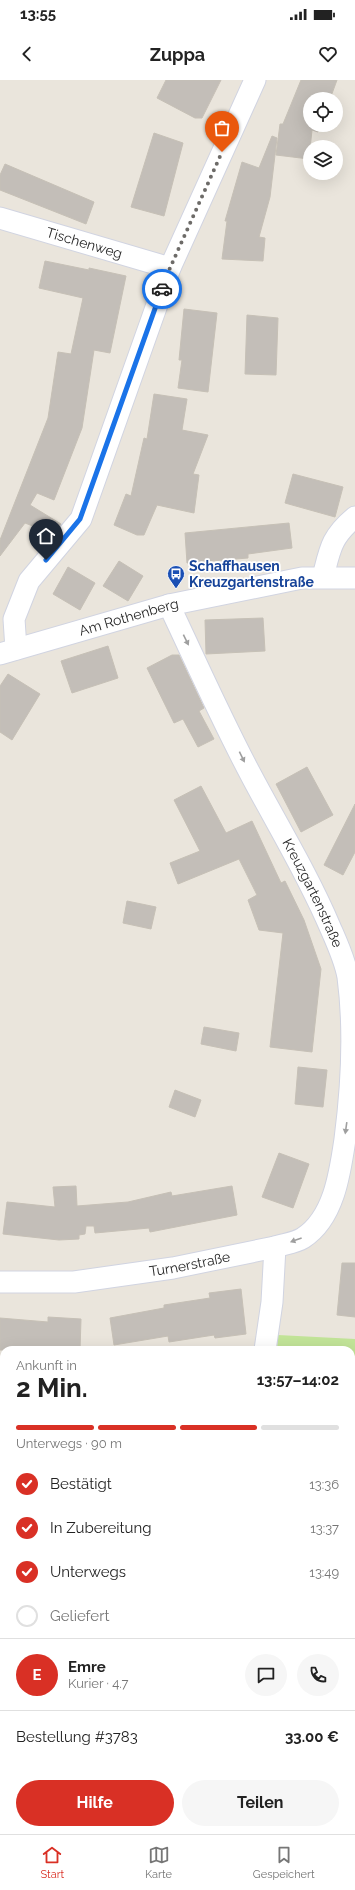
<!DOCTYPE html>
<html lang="de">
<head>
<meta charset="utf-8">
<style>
  :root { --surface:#fff; --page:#f6f6f6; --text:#222; --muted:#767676; --line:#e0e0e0; --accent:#d93025 }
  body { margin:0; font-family:Raleway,sans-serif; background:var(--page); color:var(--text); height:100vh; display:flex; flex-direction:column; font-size:15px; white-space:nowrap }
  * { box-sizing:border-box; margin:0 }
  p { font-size:13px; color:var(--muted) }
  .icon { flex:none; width:22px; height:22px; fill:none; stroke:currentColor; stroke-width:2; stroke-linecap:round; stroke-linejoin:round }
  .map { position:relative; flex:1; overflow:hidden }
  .sheet { position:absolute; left:0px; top:1266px; width:355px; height:488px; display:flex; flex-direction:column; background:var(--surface); border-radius:12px 12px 0 0; box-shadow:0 4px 16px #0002 }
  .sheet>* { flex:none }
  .fabs { position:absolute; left:303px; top:12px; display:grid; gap:8px }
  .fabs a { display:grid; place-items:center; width:40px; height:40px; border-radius:50%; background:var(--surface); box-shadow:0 4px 16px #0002; font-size:20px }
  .pin { position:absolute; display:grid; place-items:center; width:34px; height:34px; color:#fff; margin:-41px -17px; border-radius:50% 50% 50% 0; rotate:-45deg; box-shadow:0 0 4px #0007 }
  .pin .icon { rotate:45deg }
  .courier { position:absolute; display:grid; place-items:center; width:40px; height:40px; margin:-20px; border:3px solid #1a73e8; border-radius:50%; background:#fff; color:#222; box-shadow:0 1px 5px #0007 }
  .head em { font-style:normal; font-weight:700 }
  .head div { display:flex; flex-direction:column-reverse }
  .head { display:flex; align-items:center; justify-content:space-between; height:68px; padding:0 16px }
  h1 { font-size:26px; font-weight:700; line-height:30px }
  .bar { display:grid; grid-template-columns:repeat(4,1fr); gap:6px 4px; align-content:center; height:48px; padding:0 16px }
  .bar i { height:5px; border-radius:3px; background:var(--line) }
  .bar .current { background:var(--accent) }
  .bar p { grid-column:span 4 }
  .line { display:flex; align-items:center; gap:10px; padding:0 16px; border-top:1px solid var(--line) }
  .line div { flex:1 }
  .round { display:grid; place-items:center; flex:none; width:42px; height:42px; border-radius:21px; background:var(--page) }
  ol { padding:0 16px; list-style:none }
  li { display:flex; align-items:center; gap:12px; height:44px }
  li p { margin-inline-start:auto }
  li .icon { padding:4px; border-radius:50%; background:var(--accent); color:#fff; stroke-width:4 }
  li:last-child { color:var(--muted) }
  li i { width:22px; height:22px; border:2px solid var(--line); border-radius:50% }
  .action { display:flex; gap:8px; margin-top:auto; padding:8px 16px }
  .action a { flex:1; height:46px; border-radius:24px; background:var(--accent); color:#fff; font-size:16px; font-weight:700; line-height:46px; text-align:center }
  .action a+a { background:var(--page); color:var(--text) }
  .status { display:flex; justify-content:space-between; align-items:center; height:28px; padding:0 20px; background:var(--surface); direction:ltr }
  .status svg { height:11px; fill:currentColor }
  header { display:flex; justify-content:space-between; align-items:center; height:52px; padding:0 16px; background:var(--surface); font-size:18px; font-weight:700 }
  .dock { display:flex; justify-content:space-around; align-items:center; height:56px; border-top:1px solid var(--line); background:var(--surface); font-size:11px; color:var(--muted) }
  .dock a { display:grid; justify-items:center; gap:2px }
  .dock .current { color:var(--accent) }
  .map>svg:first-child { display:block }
  .green { fill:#b0dd9c }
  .pitch { fill:#c2e498 }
  .building { fill:#c3beb8; stroke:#c6c0b6 }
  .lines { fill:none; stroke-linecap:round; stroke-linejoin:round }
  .lane-casing { stroke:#d1d4e1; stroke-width:12 }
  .street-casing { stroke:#d1d4e1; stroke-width:23 }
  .lane { stroke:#fff; stroke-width:10 }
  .street { stroke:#fff; stroke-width:21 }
  .oneway { fill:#9f9f9f }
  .done { stroke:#6d6b68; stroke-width:4; stroke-dasharray:0 7.2 }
  .route { stroke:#1a73e8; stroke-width:5 }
  .labels { text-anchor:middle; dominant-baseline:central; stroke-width:3.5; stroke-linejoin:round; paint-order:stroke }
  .street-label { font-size:14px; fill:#292929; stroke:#fff }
  .transit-label { font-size:14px; font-weight:bold; fill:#164399; stroke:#fff; text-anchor:start }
</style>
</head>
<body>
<div class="status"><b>13:55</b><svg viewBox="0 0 49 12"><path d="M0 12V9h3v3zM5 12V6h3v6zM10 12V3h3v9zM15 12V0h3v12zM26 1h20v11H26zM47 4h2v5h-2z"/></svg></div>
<header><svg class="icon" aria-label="back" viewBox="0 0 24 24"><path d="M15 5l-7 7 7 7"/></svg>Zuppa<svg class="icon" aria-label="heart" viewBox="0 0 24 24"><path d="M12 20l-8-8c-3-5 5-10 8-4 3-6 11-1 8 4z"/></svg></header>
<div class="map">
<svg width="355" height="1754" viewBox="0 0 355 1754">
  <rect width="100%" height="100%" fill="#eae5dc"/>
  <!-- green -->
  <path class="green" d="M 351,1541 L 355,1542 L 355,1754 L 143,1754 L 145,1750 L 351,1750 Z"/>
  <!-- pitch -->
  <path class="pitch" d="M 278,1255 L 355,1259 L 355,1542 L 351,1541 L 351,1270 L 277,1270 Z"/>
  <!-- building -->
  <path class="building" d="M 166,0 L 221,0 L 202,38 L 195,38 L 157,18 Z
    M 301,0 L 337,0 L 330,19 L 310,19 L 310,45 L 320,45 L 318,52 L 312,50 L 309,79 L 276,75 L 280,44 L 283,44 Z
    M 154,53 L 183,63 L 164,136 L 131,127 Z
    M 272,56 L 277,58 L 270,117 L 259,157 L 265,158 L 263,181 L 222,179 L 227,141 L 225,141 L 242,82 L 259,88 Z
    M 5,84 L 94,122 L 86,144 L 0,110 L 0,95 Z
    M 45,181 L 89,190 L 89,188 L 126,196 L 110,273 L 94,270 L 82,348 L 54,420 L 37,413 L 30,425 L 61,444 L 53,454 L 25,443 L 0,476 L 0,460 L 48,338 L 58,272 L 71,274 L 83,218 L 39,208 Z
    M 184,229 L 217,233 L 208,312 L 178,308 L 182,280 L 179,280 Z
    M 247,235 L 278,238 L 276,295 L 245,294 Z
    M 154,314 L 187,319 L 182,350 L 208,355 L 193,394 L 199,395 L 194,433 L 157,425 L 144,455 L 137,455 L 114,445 L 126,414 L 131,416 L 144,358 L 147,359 Z
    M 293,394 L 343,407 L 335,437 L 285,423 Z
    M 289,443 L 292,468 L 248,474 L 248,478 L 187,483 L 185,453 Z
    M 119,481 L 143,496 L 128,521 L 103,506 Z
    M 68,487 L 95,503 L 80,530 L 53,514 Z
    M 263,538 L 265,571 L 206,574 L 205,540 Z
    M 108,566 L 118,598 L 72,613 L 61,581 Z
    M 172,575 L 179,575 L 204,628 L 199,631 L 214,659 L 198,667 L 183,639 L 174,643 L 147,588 Z
    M 8,594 L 40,614 L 12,660 L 0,652 L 0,606 Z
    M 307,687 L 333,735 L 301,752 L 276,704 Z
    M 201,706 L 226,753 L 252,741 L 281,803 L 285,801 L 304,840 L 321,889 L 312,972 L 270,967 L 283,853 L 259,850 L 248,820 L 257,815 L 239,779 L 178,804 L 170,783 L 200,771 L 174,720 Z
    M 355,724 L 355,772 L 343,795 L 324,785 Z
    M 127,821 L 156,827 L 151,849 L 123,843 Z
    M 204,947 L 239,953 L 236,971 L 201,964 Z
    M 298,987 L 327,990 L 323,1027 L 295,1024 Z
    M 175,1010 L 201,1020 L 195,1037 L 169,1027 Z
    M 279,1073 L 309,1084 L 293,1128 L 262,1117 Z
    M 76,1106 L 77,1126 L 128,1122 L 171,1112 L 172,1116 L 232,1106 L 237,1135 L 150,1152 L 149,1148 L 95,1153 L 94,1146 L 86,1146 L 85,1154 L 79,1155 L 79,1159 L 59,1160 L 3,1154 L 7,1122 L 55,1127 L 53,1107 Z
    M 342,1183 L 355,1183 L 355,1237 L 337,1235 Z
    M 241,1209 L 246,1254 L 215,1258 L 214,1255 L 169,1262 L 168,1256 L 114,1265 L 110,1238 L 164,1228 L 164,1225 L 210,1218 L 209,1213 Z
    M 48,1237 L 81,1239 L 80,1270 L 0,1270 L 0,1238 L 48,1242 Z"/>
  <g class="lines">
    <defs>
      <path id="lane" d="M 0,1660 L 4,1657"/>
      <g id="street">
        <path id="s1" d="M 0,138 L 170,188"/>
        <path d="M 323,497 C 330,469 331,457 355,437"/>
        <path id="s2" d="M 169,525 C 196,582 222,641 252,697 C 278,746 308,795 330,847 C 337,863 345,880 348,897 C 355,951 352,1005 345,1059 C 340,1093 334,1138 303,1158 C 295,1163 284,1164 275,1167"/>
        <path d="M 16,569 L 14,539 L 29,501 L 81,439 L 170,188 L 255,0"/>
        <path id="s3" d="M 0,574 L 169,525 L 302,498 L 355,498"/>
        <path id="s4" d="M 0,1202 L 74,1202 L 173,1188 L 275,1167 L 272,1222 L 265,1270"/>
      </g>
    </defs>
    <!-- lane casing -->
    <use href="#lane" class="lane-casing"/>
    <!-- street casing -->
    <use href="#street" class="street-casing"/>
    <!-- lane -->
    <use href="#lane" class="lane"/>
    <!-- street -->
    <use href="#street" class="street"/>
  </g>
  <!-- one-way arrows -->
  <defs><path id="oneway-solid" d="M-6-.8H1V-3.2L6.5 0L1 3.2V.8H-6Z"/></defs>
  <g class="oneway">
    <use href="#oneway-solid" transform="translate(186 560) rotate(64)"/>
    <use href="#oneway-solid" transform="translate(242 677) rotate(64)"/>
    <use href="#oneway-solid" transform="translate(346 1048) rotate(98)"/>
    <use href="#oneway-solid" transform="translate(296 1160) rotate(160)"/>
  </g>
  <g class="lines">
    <!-- done -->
    <path class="done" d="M 162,209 L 170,188 L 222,72"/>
    <!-- route -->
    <path class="route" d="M 46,480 L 80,439 L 162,209"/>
  </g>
  <!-- icons -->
  <defs>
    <symbol id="bus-pin" viewBox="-11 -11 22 30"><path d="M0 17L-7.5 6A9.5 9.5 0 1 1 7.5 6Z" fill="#1a4fb4" stroke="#fff"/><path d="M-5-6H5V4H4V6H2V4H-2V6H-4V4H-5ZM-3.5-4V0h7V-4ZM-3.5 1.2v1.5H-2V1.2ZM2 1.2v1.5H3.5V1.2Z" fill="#fff"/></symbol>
  </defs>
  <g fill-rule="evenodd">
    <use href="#bus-pin" x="166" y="484" width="20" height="27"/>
  </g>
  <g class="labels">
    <!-- street labels -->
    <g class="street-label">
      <text stroke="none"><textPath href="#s1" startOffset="88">Tischenweg</textPath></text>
      <text stroke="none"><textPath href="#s3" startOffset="134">Am Rothenberg</textPath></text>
      <text stroke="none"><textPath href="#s2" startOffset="322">Kreuzgartenstraße</textPath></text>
      <text stroke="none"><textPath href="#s4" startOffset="191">Turnerstraße</textPath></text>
    </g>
    <!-- transit labels -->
    <g class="transit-label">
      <text x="189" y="486">Schaffhausen<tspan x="189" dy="16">Kreuzgartenstraße</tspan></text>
    </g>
  </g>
</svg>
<div class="fabs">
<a><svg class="icon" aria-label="locate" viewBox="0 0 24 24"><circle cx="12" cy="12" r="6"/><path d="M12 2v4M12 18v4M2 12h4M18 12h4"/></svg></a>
<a><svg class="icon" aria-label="layers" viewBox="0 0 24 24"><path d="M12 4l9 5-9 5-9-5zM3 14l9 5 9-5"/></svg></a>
</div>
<div class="pin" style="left:222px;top:72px;background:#ea580c"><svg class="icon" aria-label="bag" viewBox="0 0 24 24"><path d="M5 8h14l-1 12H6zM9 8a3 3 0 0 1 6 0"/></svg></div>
<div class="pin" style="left:46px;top:480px;background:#1f2937"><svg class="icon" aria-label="home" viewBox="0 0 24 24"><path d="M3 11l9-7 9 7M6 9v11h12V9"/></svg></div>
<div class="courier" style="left:162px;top:209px"><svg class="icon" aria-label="car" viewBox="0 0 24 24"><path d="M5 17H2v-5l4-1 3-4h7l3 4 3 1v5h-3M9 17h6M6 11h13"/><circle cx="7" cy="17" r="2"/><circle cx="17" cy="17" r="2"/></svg></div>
<section class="sheet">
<div class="head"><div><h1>2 Min.</h1><p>Ankunft in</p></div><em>13:57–14:02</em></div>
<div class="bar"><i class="current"></i><i class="current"></i><i class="current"></i><i></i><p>Unterwegs · 90 m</p></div>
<ol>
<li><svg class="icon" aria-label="check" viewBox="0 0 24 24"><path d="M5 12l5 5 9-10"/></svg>Bestätigt<p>13:36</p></li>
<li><svg class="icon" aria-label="check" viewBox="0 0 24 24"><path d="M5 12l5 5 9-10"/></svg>In Zubereitung<p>13:37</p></li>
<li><svg class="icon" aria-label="check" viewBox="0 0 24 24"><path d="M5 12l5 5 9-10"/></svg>Unterwegs<p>13:49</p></li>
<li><i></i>Geliefert</li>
</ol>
<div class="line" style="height:72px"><b class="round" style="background:var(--accent);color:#fff">E</b><div><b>Emre</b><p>Kurier · 4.7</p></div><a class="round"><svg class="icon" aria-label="chat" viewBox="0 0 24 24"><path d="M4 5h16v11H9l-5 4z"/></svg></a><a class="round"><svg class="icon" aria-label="phone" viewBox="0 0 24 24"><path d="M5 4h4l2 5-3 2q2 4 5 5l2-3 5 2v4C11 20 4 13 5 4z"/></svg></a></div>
<div class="line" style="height:52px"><div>Bestellung #3783</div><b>33.00 €</b></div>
<div class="action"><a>Hilfe</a><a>Teilen</a></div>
</section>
</div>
<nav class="dock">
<a class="current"><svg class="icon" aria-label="home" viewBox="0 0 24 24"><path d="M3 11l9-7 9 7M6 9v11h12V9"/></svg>Start</a>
<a><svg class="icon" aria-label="map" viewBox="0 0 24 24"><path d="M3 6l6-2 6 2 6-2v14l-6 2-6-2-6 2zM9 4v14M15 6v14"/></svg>Karte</a>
<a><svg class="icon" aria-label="saved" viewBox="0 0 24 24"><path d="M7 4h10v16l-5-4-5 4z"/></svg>Gespeichert</a>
</nav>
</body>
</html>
